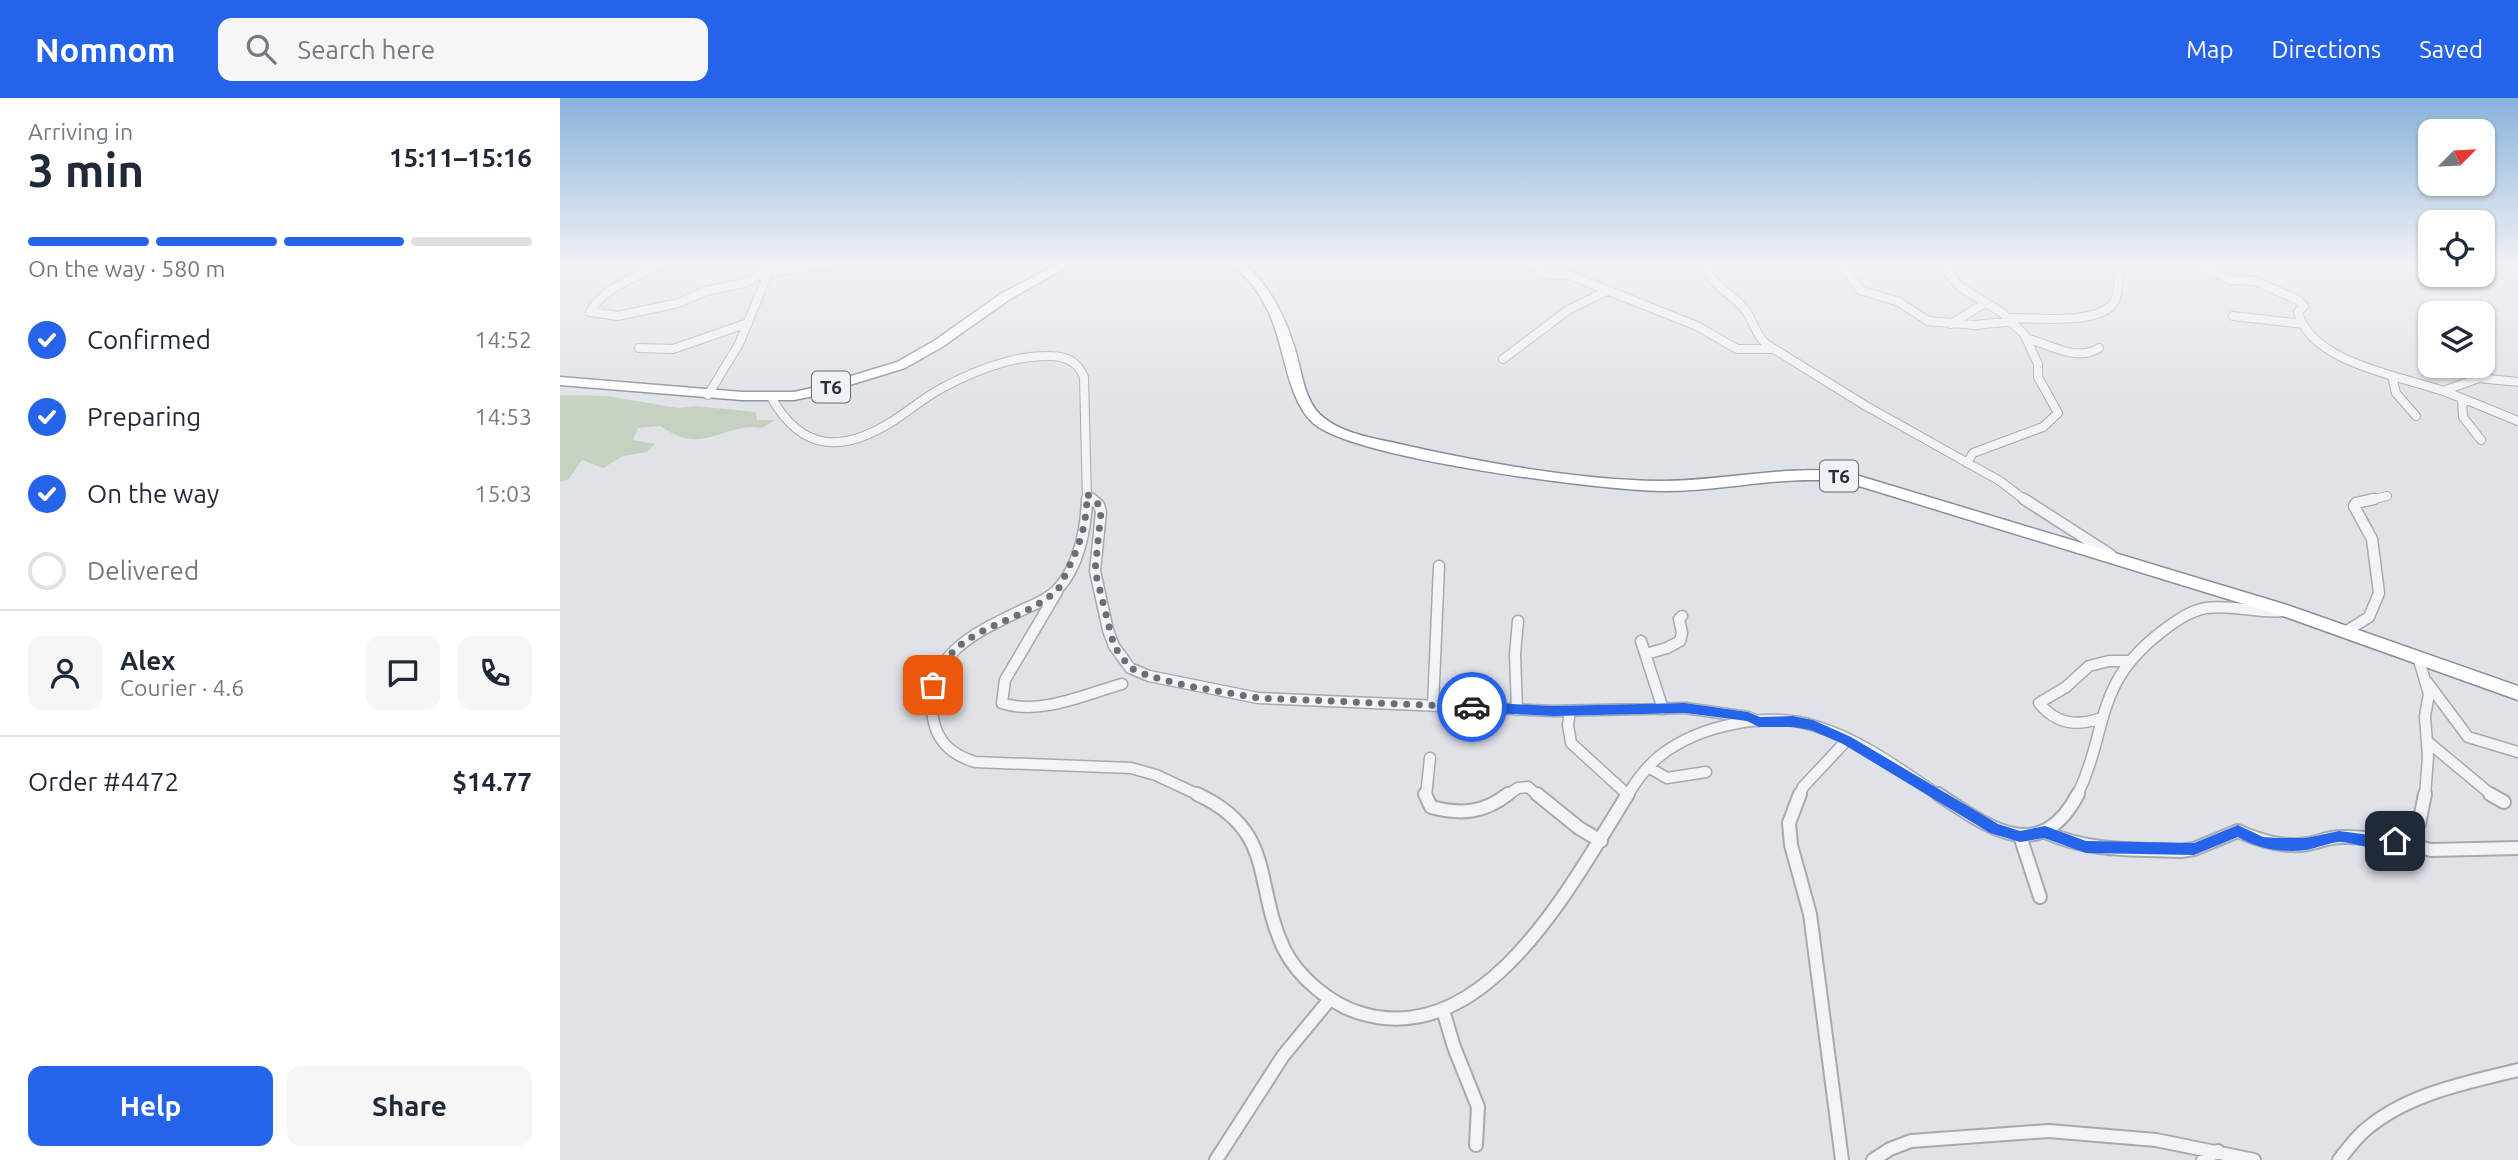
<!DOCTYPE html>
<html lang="en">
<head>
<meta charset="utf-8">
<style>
  :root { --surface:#fff; --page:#f6f6f7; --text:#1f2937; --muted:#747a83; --line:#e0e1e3; --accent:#2563eb }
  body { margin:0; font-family:Ubuntu,sans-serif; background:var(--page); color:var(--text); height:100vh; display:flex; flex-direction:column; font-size:26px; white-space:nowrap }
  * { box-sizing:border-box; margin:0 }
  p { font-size:23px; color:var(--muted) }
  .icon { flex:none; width:38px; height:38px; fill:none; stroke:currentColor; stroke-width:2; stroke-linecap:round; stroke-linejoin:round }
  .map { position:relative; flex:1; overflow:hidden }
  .side { display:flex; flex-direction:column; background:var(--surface); width:560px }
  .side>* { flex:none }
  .needle { width:46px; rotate:66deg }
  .tools { position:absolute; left:1858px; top:21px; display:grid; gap:14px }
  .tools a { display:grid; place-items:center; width:77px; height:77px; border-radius:14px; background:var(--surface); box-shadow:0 2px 5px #0004; font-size:35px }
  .pin { position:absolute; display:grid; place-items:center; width:60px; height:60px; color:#fff; margin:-30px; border-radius:14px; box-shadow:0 4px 10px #0006 }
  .courier { position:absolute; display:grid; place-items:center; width:70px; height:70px; margin:-35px; border:5px solid #2563eb; border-radius:50%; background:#fff; color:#222; box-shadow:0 2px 9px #0007 }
  .head em { font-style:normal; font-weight:700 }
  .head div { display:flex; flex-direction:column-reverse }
  .head { display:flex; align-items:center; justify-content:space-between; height:119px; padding:0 28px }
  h1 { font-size:46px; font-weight:700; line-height:52px }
  .bar { display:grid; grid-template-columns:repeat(4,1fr); gap:10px 7px; align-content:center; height:84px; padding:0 28px }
  .bar i { height:9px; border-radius:5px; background:var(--line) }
  .bar .active { background:var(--accent) }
  .bar p { grid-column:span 4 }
  .line { display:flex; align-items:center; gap:18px; padding:0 28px; border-top:2px solid var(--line) }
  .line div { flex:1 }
  .round { display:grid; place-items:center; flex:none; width:74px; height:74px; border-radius:14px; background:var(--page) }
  ol { padding:0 28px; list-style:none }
  li { display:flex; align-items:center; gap:21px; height:77px }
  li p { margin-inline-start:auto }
  li .icon { padding:7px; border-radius:50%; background:var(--accent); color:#fff; stroke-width:4 }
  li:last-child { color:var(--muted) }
  li i { width:38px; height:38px; border:4px solid var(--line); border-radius:50% }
  .button { display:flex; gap:14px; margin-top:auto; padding:14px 28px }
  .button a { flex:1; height:80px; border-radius:14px; background:var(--accent); color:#fff; font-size:28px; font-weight:700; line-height:80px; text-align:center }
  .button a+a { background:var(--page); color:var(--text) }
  header { display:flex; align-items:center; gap:42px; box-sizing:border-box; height:98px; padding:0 35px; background:var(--accent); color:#fff }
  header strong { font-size:33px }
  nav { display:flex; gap:38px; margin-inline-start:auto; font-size:24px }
  .search { width:490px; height:63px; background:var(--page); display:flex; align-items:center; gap:18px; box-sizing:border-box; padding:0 24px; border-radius:14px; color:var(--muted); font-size:26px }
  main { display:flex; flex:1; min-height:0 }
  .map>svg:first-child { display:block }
  .green { fill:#c4d1c0 }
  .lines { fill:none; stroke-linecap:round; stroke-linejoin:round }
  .minor-far2-casing { stroke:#a5a9b1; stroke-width:10 }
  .minor-far1-casing { stroke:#a5a9b1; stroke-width:13 }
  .minor-casing { stroke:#a5a9b1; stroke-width:16 }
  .trunk-casing { stroke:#878f9d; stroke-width:3 }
  .minor-far2 { stroke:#f1f3f6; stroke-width:8 }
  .minor-far1 { stroke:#f1f3f6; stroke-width:10 }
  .minor { stroke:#f1f3f6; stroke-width:12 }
  .trunk { fill:#fff; fill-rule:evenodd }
  .route { fill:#2563eb }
  .done { stroke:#696e78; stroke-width:7; stroke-dasharray:0 12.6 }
  .labels { text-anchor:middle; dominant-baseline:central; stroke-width:6; stroke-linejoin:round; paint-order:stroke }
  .shield { fill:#eef1f5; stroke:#646a74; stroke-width:2 }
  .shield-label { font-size:19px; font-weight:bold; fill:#29303d }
</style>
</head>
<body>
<header>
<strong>Nomnom</strong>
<div class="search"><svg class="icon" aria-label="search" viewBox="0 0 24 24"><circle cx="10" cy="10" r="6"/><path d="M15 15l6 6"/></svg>Search here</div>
<nav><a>Map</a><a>Directions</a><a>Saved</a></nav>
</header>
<main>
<section class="side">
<div class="head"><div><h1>3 min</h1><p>Arriving in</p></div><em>15:11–15:16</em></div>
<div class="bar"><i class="active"></i><i class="active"></i><i class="active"></i><i></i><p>On the way · 580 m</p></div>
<ol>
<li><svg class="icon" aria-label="check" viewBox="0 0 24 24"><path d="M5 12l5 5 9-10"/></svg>Confirmed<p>14:52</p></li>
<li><svg class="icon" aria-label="check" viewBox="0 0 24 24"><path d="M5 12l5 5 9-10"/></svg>Preparing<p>14:53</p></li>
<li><svg class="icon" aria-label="check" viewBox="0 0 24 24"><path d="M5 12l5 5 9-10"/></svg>On the way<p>15:03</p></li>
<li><i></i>Delivered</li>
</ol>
<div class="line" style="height:126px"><a class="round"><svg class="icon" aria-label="person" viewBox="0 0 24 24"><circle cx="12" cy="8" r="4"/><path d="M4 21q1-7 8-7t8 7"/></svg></a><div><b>Alex</b><p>Courier · 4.6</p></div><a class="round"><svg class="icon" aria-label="chat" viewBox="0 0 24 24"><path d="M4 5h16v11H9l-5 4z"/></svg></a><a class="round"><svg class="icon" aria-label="phone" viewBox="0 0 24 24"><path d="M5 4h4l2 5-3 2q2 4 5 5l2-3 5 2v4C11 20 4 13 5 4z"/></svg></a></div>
<div class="line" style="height:91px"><div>Order #4472</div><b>$14.77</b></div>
<div class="button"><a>Help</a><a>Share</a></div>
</section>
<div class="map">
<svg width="1958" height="1062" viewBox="0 0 1958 1062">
  <rect width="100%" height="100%" fill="#dfe2e7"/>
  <!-- green -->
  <path class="green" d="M 0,297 L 47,298 L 118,310 L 134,308 L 196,314 L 197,322 L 215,322 L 202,330 C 165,323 143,360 101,328 L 78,330 L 73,342 L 95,346 L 87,354 L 63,358 L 43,370 L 22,362 L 9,381 L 0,384 Z"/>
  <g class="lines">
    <defs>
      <path id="minor-far2" d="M 63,164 L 72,164
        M 104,164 C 81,178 43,189 30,214 L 58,218 L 118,205 L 146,193 L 184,185 L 211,171
        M 947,164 L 977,168 L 980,176 L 1009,177 L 1137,228 L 1177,251 L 1213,251
        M 1144,164 C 1153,192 1171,193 1186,213 C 1194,224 1195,236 1206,246 L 1306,308 L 1440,383 L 1466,403
        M 1272,164 L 1285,170 L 1300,192 L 1339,204 L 1368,223 L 1415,227 L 1455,223
        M 1379,164 L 1400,189 L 1441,214 L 1464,236 L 1478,266 L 1478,279 L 1498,315 L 1483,329 L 1413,355 L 1407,365
        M 1640,169 L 1672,182 L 1695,183 L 1738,202 L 1744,208 L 1738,214 C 1751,265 1841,278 1883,293 C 1908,302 1933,313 1958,323
        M 210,174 L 287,164
        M 1673,218 L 1743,226
        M 1452,220 C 1477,220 1532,226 1551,208 C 1559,200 1558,186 1559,176
        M 1391,226 L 1425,205
        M 1469,241 C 1491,247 1517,264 1539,250
        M 79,250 L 113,251 L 188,225
        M 943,261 L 1008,212 L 1047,193
        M 1832,278 L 1836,295 L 1856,318
        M 1883,293 L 1919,280 L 1958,284
        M 148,297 L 179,246 L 213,164
        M 211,299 C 242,354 282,355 333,323 C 350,312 365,299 382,290 C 414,273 453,257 490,258 C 506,258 518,264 524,279 L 527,403
        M 1902,301 L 1903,319 L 1921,342
        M 527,396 L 534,403
        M 1806,403 L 1827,398"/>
      <path id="minor-far1" d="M 527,401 C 526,431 519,469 497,492 C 487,502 473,507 460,513 C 412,536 364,558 373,620 C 377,644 392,657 415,664 L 571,670 L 596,677 L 641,698
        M 532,401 L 539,407 L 541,414 L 535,473 L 548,532 L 554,548 L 570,570 L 589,578 L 698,600 L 993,613 L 1125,610 L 1188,619 L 1198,623
        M 1464,401 L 1551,457
        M 497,494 L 445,582 L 442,605 C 480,618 526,596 562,586
        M 1785,534 L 1809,519 L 1819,495 L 1812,441 L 1794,408 L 1796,405 L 1814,401
        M 1081,543 L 1103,611
        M 1086,556 L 1107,550 L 1120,543 L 1122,535 L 1119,521 L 1122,518
        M 1858,559 L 1869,596 L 1865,618 L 1868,659 L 1865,698
        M 1867,584 L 1908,639 L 1958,654
        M 873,608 L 879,468
        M 957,612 L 955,556 L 958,523
        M 1010,613 L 1008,627 L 1011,645 L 1068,697
        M 1541,620 C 1516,629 1496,626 1479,605 L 1506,589 L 1529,568 L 1549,563 L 1569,563
        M 1868,644 L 1933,698
        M 1088,669 L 1107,680 L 1146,674
        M 866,698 L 870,660
        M 946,698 L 958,690 L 968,689 L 979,698
        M 1067,698 C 1076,683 1087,668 1101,657 C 1140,627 1208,613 1255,628 C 1300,641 1341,672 1380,698
        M 1239,698 L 1243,689 L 1287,642
        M 1517,698 C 1549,631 1533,587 1600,535 C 1614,524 1629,513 1646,510 C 1673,506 1699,516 1726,513"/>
      <path id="minor" d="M 637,696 C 717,733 693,786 724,851 C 738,879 770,906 800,915 C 927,954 1014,781 1068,696
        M 865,696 L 871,709 C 901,717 924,715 948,696
        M 977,696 L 1019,730 L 1041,743
        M 1240,696 L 1229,725 L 1231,747 L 1250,816 L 1282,1062
        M 1378,696 C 1428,729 1480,769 1518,696
        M 1930,696 L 1944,704
        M 1485,734 C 1529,754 1574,751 1621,753 L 1634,751 L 1678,733 C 1701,743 1723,750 1748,746 C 1759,744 1769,739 1780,739 C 1814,738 1829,749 1859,726 L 1865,696
        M 1460,738 L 1480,799
        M 1835,743 L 1871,752 L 1958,750
        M 883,912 L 894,949 L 918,1009 L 916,1047
        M 656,1062 L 723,958 L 770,901
        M 1313,1062 L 1330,1051 L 1351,1043 L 1489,1033 L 1596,1042 L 1694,1062
        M 1643,1062 L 1658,1053
        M 1779,1062 C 1787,1052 1794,1042 1804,1033 C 1846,996 1905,985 1958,972"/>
      <path id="trunk" d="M 502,164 L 516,164 L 450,201 L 382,249 L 345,270 L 254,298 L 234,302 L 182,302 L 0,287 L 0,279 L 182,294 L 234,294 L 252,290 L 337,264 L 374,243 L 442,195 Z
        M 670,164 L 682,164 C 708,185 724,216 734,248 C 742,271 743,304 764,320 C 785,337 819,341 844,347 C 924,365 1019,382 1101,383 C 1164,383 1223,367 1286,374 L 1727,507 L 1958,588 L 1958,602 L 1723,518 L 1286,384 C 1223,376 1163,394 1100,393 C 1040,392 793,361 753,325 C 726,300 725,247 708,213 C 703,202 696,191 688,182 C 682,175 674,170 670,164 Z"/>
    </defs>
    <!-- minor-far2 casing -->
    <use href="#minor-far2" class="minor-far2-casing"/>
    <!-- minor-far1 casing -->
    <use href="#minor-far1" class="minor-far1-casing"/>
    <!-- minor casing -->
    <use href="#minor" class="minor-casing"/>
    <!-- trunk casing -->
    <use href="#trunk" class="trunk-casing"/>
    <!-- minor-far2 -->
    <use href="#minor-far2" class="minor-far2"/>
    <!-- minor-far1 -->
    <use href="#minor-far1" class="minor-far1"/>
    <!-- minor -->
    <use href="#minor" class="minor"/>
    <!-- trunk -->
    <use href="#trunk" class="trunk"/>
  </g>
  <!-- sky -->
  <linearGradient id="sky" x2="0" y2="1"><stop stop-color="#89b2da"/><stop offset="0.53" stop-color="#f1f2f4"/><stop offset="1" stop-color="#f1f2f4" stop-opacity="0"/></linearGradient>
  <rect width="1958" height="312" fill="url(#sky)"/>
  <!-- route -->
  <path class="route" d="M 912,604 L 993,608 L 1125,605 L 1188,614 L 1200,619 L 1233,618 L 1253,622 L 1291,639 L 1438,726 L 1460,733 L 1485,728 L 1526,743 L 1634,745 L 1678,727 L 1703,739 L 1717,740 L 1746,740 L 1779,733 L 1818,738 L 1835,737 L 1842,743 C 1831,760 1796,744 1779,744 C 1768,745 1757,750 1747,752 C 1721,755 1700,751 1678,739 L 1634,757 L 1526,755 L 1484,740 L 1460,744 L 1430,735 L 1283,646 L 1251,632 L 1233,629 L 1199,629 L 1187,623 L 1125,615 L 993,618 L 912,614 L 906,609 Z"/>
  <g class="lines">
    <!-- done -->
    <path class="done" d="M 373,587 C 393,526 456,530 497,492 C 502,487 504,479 507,473 C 520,447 527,425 527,396 L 539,407 L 541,414 L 535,473 L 554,548 L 570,570 L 589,578 L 628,588 L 698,600 L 912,609"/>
  </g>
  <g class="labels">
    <!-- shield labels -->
    <g class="shield">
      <rect x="252" y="273.5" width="38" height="31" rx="5"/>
      <rect x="1260" y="362.5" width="38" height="31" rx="5"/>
    </g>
    <g class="shield-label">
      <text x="271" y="289">T6</text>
      <text x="1279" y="378">T6</text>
    </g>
  </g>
</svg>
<div class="tools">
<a><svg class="needle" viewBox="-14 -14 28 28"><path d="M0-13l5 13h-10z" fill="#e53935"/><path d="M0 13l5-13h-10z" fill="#747a83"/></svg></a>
<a><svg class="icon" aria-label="locate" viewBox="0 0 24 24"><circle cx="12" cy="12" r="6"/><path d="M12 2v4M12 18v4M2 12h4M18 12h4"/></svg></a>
<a><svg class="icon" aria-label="layers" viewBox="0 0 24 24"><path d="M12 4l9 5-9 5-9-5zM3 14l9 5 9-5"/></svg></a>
</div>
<div class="pin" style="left:373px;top:587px;background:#ea580c"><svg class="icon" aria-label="bag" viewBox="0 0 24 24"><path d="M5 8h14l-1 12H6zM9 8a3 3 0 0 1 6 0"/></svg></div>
<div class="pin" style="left:1835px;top:743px;background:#1f2937"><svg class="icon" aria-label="home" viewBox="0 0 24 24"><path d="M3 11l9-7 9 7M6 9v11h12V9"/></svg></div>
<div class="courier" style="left:912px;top:609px"><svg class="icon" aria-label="car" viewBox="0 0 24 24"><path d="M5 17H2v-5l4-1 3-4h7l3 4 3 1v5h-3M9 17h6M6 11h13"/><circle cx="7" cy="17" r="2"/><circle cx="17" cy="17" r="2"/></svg></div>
</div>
</main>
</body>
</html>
